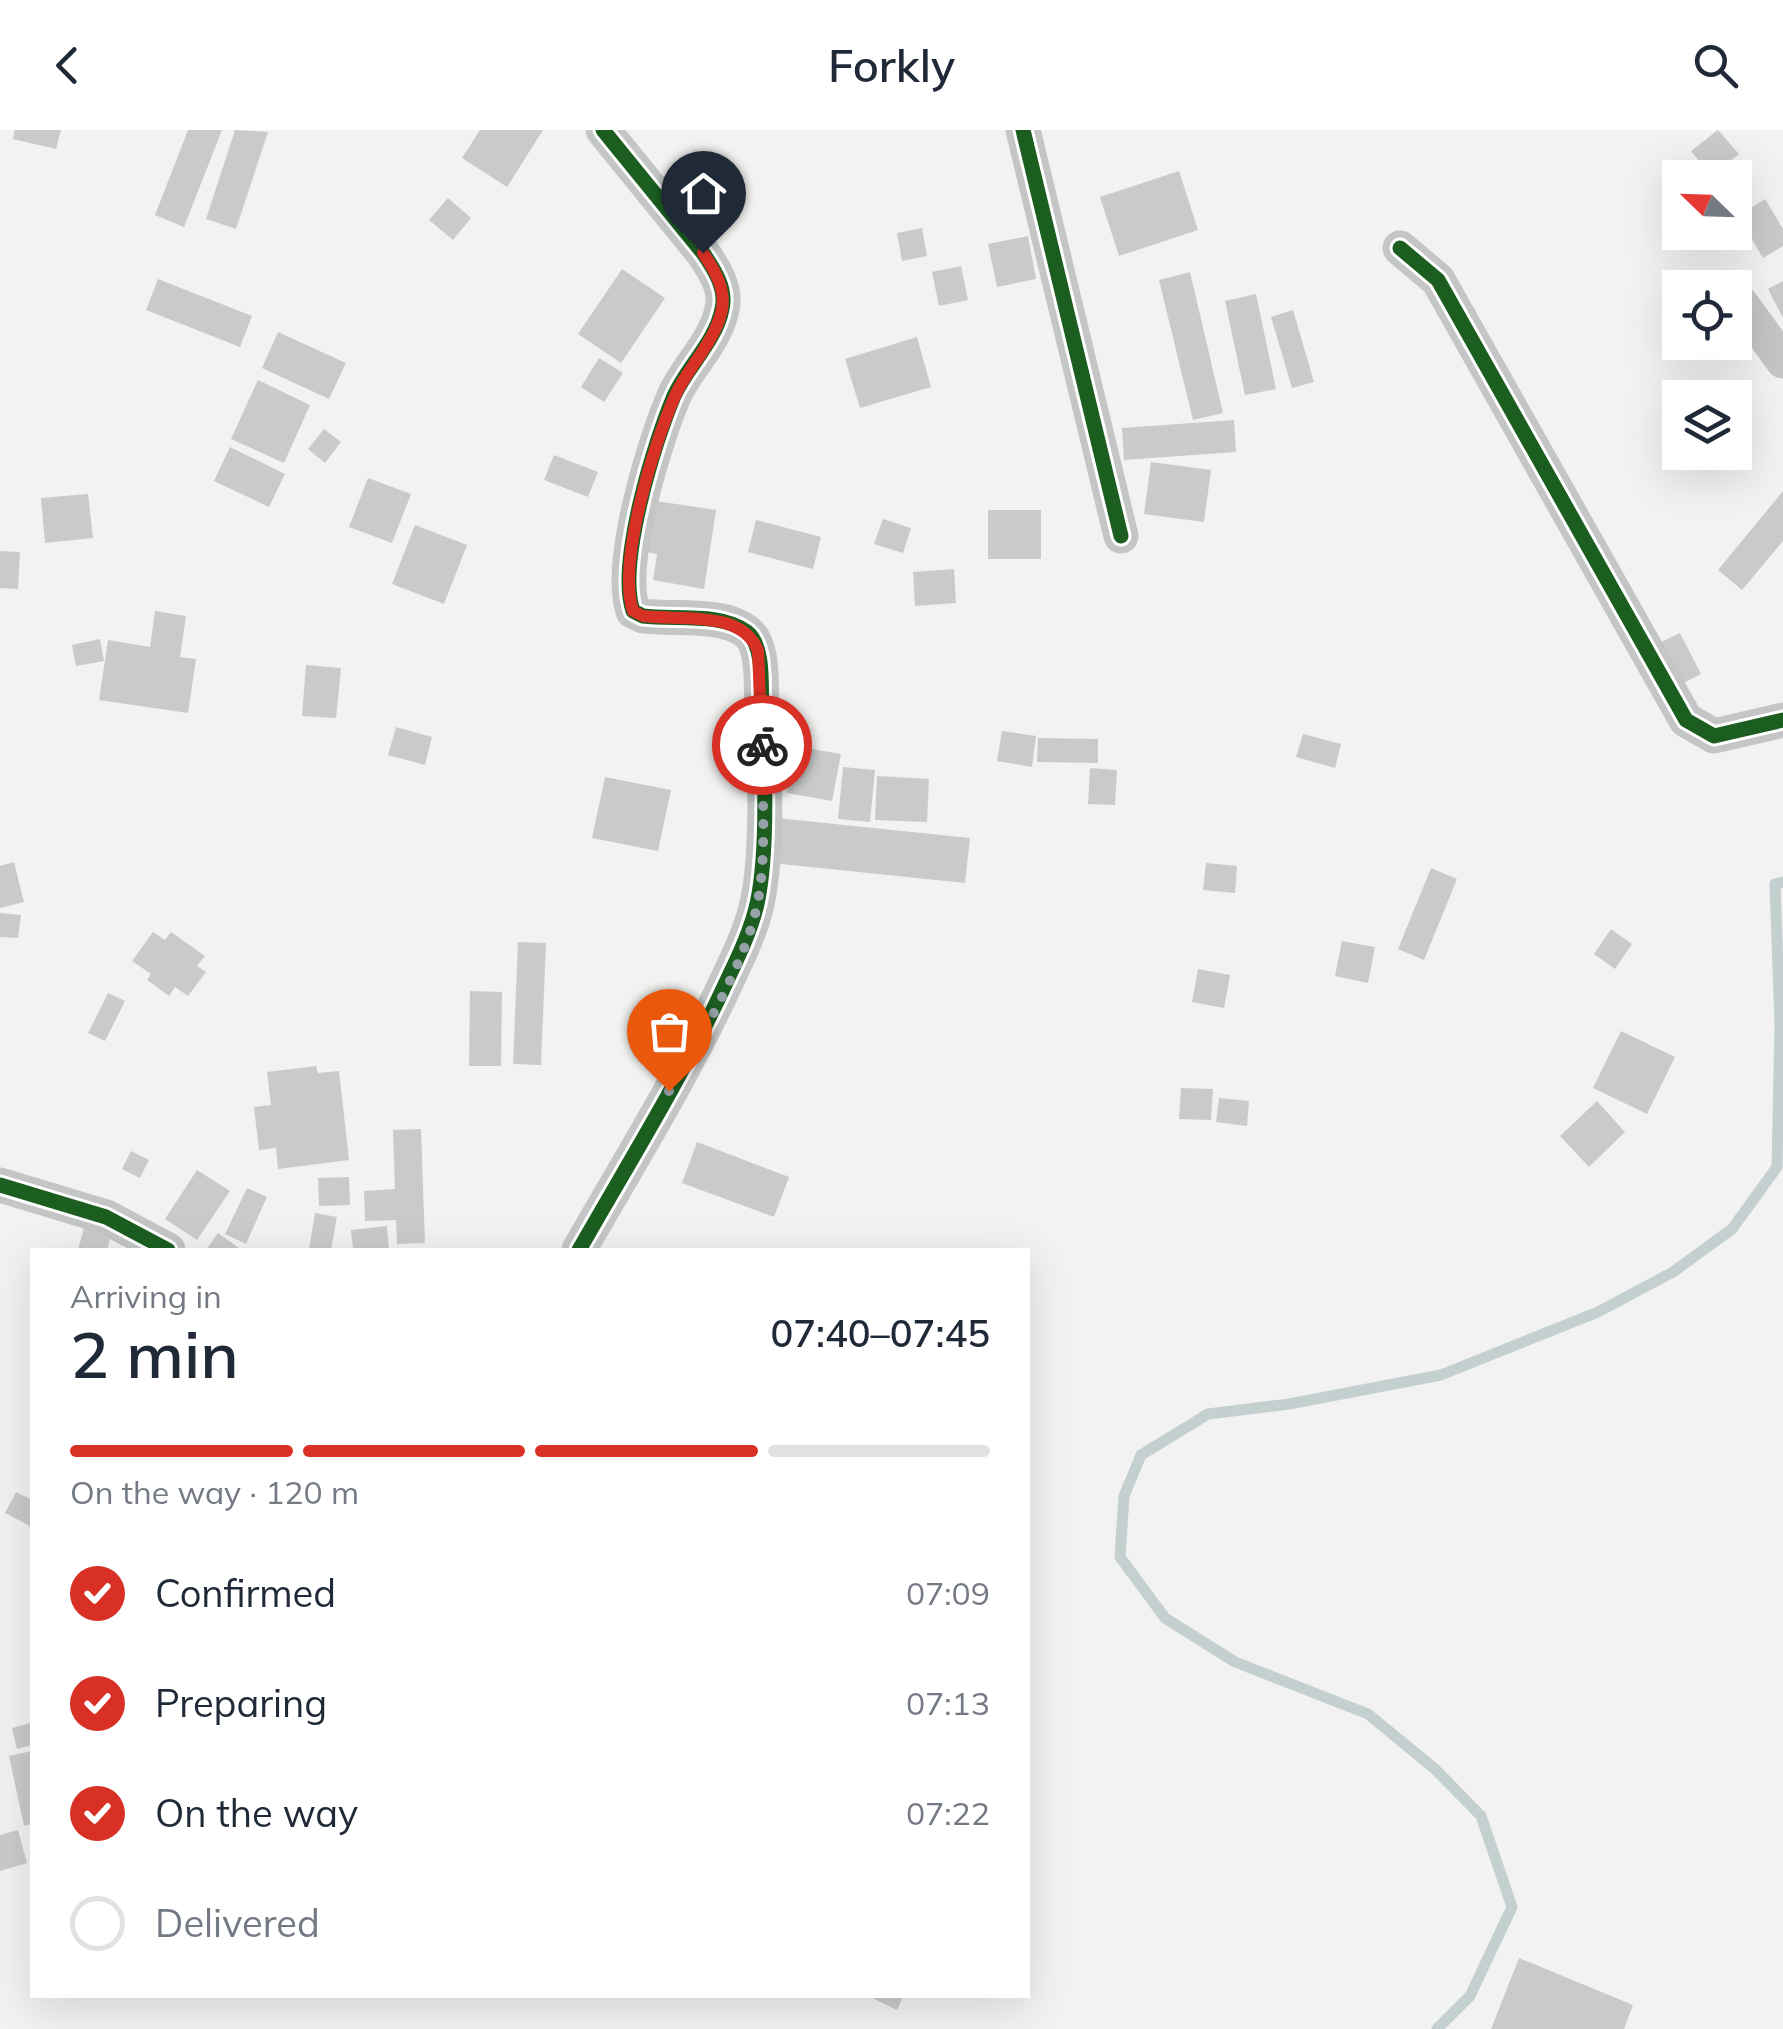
<!DOCTYPE html>
<html lang="en">
<head>
<meta charset="utf-8">
<style>
  :root { --surface:#fff; --page:#f6f6f7; --text:#1f2937; --muted:#747a83; --line:#e0e1e3; --accent:#d93025 }
  body { margin:0; font-family:Mulish,sans-serif; background:var(--page); color:var(--text); height:100vh; display:flex; flex-direction:column; font-size:38px; white-space:nowrap }
  * { box-sizing:border-box; margin:0 }
  p { font-size:32px; color:var(--muted) }
  .icon { flex:none; width:55px; height:55px; fill:none; stroke:currentColor; stroke-width:2; stroke-linecap:round; stroke-linejoin:round }
  .map { position:relative; flex:1; overflow:hidden }
  .drawer { position:absolute; left:30px; top:1118px; width:1000px; height:750px; display:flex; flex-direction:column; background:var(--surface); border-radius:0px; box-shadow:0 10px 40px #0002 }
  .drawer>* { flex:none }
  .needle { width:65px; rotate:293deg }
  .tools { position:absolute; left:1662px; top:30px; display:grid; gap:20px }
  .tools a { display:grid; place-items:center; width:90px; height:90px; border-radius:0px; background:var(--surface); box-shadow:0 10px 40px #0002; font-size:50px }
  .pin { position:absolute; display:grid; place-items:center; width:85px; height:85px; color:#fff; margin:-102px -42px; border-radius:50% 50% 50% 0; rotate:-45deg; box-shadow:0 0 10px #0007 }
  .pin .icon { rotate:45deg }
  .courier { position:absolute; display:grid; place-items:center; width:100px; height:100px; margin:-50px; border:8px solid #d93025; border-radius:50%; background:#fff; color:#222; box-shadow:0 2px 12px #0007 }
  .headline em { font-style:normal; font-weight:600 }
  .headline div { display:flex; flex-direction:column-reverse }
  .headline { display:flex; align-items:center; justify-content:space-between; height:170px; padding:0 40px }
  h1 { font-size:65px; font-weight:600; line-height:75px }
  .bar { display:grid; grid-template-columns:repeat(4,1fr); gap:15px 10px; align-content:center; height:120px; padding:0 40px }
  .bar i { height:12px; border-radius:8px; background:var(--line) }
  .bar .on { background:var(--accent) }
  .bar p { grid-column:span 4 }
  ol { padding:0 40px; list-style:none }
  li { display:flex; align-items:center; gap:30px; height:110px }
  li p { margin-inline-start:auto }
  li .icon { padding:10px; border-radius:50%; background:var(--accent); color:#fff; stroke-width:4 }
  li:last-child { color:var(--muted) }
  li i { width:55px; height:55px; border:5px solid var(--line); border-radius:50% }
  header { display:flex; justify-content:space-between; align-items:center; height:130px; padding:0 40px; background:var(--surface); font-size:45px; font-weight:600 }
  .map>svg:first-child { display:block }
  .lines { fill:none; stroke-linecap:round; stroke-linejoin:round }
  .stream { stroke:#c4d0d0; stroke-width:11 }
  .building { fill:#c9cbcb }
  .street { stroke:#c4c6c6; stroke-width:35 }
  .cycleway-casing { stroke:#fff; stroke-width:21 }
  .cycleway { stroke:#1b5e20; stroke-width:15 }
  .done { stroke:#96a2a7; stroke-width:10; stroke-dasharray:0 18 }
  .route { stroke:#d93025; stroke-width:12 }
</style>
</head>
<body>
<header><svg class="icon" aria-label="back" viewBox="0 0 24 24"><path d="M15 5l-7 7 7 7"/></svg>Forkly<svg class="icon" aria-label="search" viewBox="0 0 24 24"><circle cx="10" cy="10" r="6"/><path d="M15 15l6 6"/></svg></header>
<div class="map">
<svg width="1783" height="1899" viewBox="0 0 1783 1899">
  <rect width="100%" height="100%" fill="#f2f2f0"/>
  <g class="lines">
    <!-- stream -->
    <path class="stream" d="M 1437,1899 L 1470,1866 L 1512,1777 L 1481,1686 L 1435,1639 L 1368,1584 L 1235,1532 L 1165,1488 L 1120,1427 L 1124,1366 L 1141,1325 L 1208,1284 L 1289,1274 L 1441,1245 L 1598,1182 L 1673,1142 L 1732,1099 L 1777,1037 L 1780,894 L 1775,754 L 1783,752"/>
  </g>
  <!-- building -->
  <path class="building" d="M 15,0 L 61,0 L 56,19 L 13,9 Z
    M 188,0 L 222,0 L 184,97 L 155,85 Z
    M 235,0 L 268,2 L 236,99 L 206,89 Z
    M 480,0 L 543,0 L 507,57 L 462,28 Z
    M 1718,0 L 1739,24 L 1711,46 L 1691,21 Z
    M 1179,41 L 1198,100 L 1119,126 L 1100,67 Z
    M 448,68 L 471,88 L 453,110 L 429,90 Z
    M 1765,69 L 1783,99 L 1783,116 L 1763,128 L 1738,86 Z
    M 922,98 L 927,126 L 902,131 L 897,103 Z
    M 1028,106 L 1036,149 L 997,157 L 988,114 Z
    M 961,136 L 968,170 L 939,176 L 932,142 Z
    M 622,139 L 665,168 L 621,233 L 578,204 Z
    M 1190,142 L 1223,283 L 1193,290 L 1159,150 Z
    M 158,149 L 252,186 L 240,217 L 146,180 Z
    M 1783,151 L 1783,188 L 1768,159 Z
    M 1256,164 L 1276,259 L 1245,265 L 1225,171 Z
    M 1293,180 L 1314,252 L 1292,258 L 1271,187 Z
    M 278,202 L 346,233 L 329,269 L 262,238 Z
    M 917,207 L 931,257 L 860,278 L 845,229 Z
    M 599,228 L 623,243 L 604,272 L 581,257 Z
    M 258,250 L 310,275 L 284,333 L 231,309 Z
    M 1234,290 L 1236,322 L 1124,330 L 1122,298 Z
    M 324,299 L 341,312 L 325,333 L 308,319 Z
    M 230,317 L 285,344 L 269,377 L 214,351 Z
    M 554,325 L 598,342 L 588,367 L 544,350 Z
    M 1151,332 L 1211,340 L 1204,392 L 1144,384 Z
    M 368,348 L 411,364 L 392,413 L 349,397 Z
    M 1783,361 L 1783,411 L 1742,460 L 1718,440 Z
    M 88,364 L 93,408 L 45,413 L 41,368 Z
    M 656,371 L 716,380 L 704,459 L 653,450 L 657,424 L 647,422 Z
    M 988,380 L 1041,380 L 1041,429 L 988,429 Z
    M 883,389 L 911,398 L 903,423 L 874,414 Z
    M 756,390 L 821,407 L 813,439 L 748,422 Z
    M 415,395 L 467,415 L 444,474 L 392,454 Z
    M 0,421 L 20,422 L 18,459 L 0,458 Z
    M 954,439 L 956,473 L 915,476 L 913,442 Z
    M 155,481 L 186,486 L 180,527 L 196,529 L 188,583 L 99,570 L 108,510 L 150,517 Z
    M 1680,503 L 1701,544 L 1672,559 L 1651,517 Z
    M 100,509 L 104,531 L 76,536 L 72,515 Z
    M 306,535 L 341,538 L 336,588 L 302,586 Z
    M 396,597 L 432,607 L 425,635 L 388,625 Z
    M 1002,601 L 1036,606 L 1032,637 L 997,631 Z
    M 1303,604 L 1341,614 L 1335,638 L 1296,627 Z
    M 1038,608 L 1098,609 L 1098,633 L 1037,632 Z
    M 795,616 L 841,624 L 832,671 L 787,663 Z
    M 843,637 L 875,640 L 870,692 L 838,689 Z
    M 1090,638 L 1117,640 L 1115,675 L 1088,674 Z
    M 877,646 L 929,649 L 927,692 L 875,690 Z
    M 605,647 L 671,660 L 658,721 L 592,708 Z
    M 767,687 L 970,708 L 965,753 L 762,732 Z
    M 14,732 L 24,772 L 0,778 L 0,736 Z
    M 1206,733 L 1237,736 L 1235,763 L 1203,760 Z
    M 1431,738 L 1457,749 L 1424,830 L 1398,819 Z
    M 0,783 L 21,785 L 18,808 L 0,807 Z
    M 1611,799 L 1632,814 L 1615,839 L 1594,824 Z
    M 153,802 L 165,810 L 171,802 L 205,826 L 197,836 L 206,842 L 188,866 L 175,857 L 169,866 L 147,850 L 151,844 L 132,831 Z
    M 1342,811 L 1375,817 L 1368,853 L 1335,846 Z
    M 518,812 L 546,813 L 541,935 L 513,934 Z
    M 1198,839 L 1230,845 L 1224,878 L 1192,872 Z
    M 470,861 L 502,862 L 501,936 L 469,936 Z
    M 108,863 L 125,871 L 105,911 L 88,903 Z
    M 1621,901 L 1675,927 L 1647,984 L 1593,958 Z
    M 316,936 L 318,943 L 339,941 L 349,1030 L 278,1039 L 276,1018 L 259,1020 L 254,977 L 271,975 L 267,942 Z
    M 1181,958 L 1213,959 L 1211,990 L 1179,989 Z
    M 1219,968 L 1249,971 L 1247,996 L 1216,992 Z
    M 1597,971 L 1625,1002 L 1589,1037 L 1560,1006 Z
    M 421,999 L 425,1113 L 397,1114 L 396,1090 L 365,1091 L 364,1061 L 395,1059 L 393,1000 Z
    M 697,1012 L 789,1047 L 774,1087 L 682,1053 Z
    M 131,1021 L 149,1030 L 140,1048 L 122,1039 Z
    M 197,1040 L 230,1061 L 197,1110 L 165,1089 Z
    M 349,1047 L 350,1075 L 319,1076 L 318,1048 Z
    M 247,1058 L 267,1067 L 246,1114 L 225,1104 Z
    M 89,1079 L 116,1086 L 107,1120 L 78,1120 Z
    M 315,1083 L 337,1087 L 331,1120 L 309,1120 Z
    M 387,1096 L 389,1120 L 353,1120 L 351,1100 Z
    M 218,1103 L 242,1120 L 206,1120 Z
    M 16,1362 L 32,1370 L 32,1397 L 5,1383 Z
    M 30,1593 L 32,1615 L 17,1619 L 12,1598 Z
    M 32,1621 L 32,1694 L 24,1696 L 9,1626 Z
    M 18,1700 L 27,1733 L 0,1741 L 0,1705 Z
    M 1519,1828 L 1633,1875 L 1624,1899 L 1491,1899 Z
    M 866,1865 L 904,1865 L 897,1880 Z"/>
  <g class="lines">
    <!-- street -->
    <path class="street" d="M 1023,0 L 1121,406
      M 1400,118 L 1438,150 L 1686,590 L 1714,606 L 1783,590
      M 1740,172 L 1783,231
      M 0,1055 L 106,1087 L 168,1120
      M 579,1120 C 628,1034 681,949 723,859 C 736,831 750,804 757,774 C 768,724 765,636 762,583 C 760,562 766,517 747,502 C 722,482 674,490 643,486 L 633,481 C 617,434 654,313 674,266 C 687,237 716,211 722,179 C 727,159 714,139 703,123 L 603,0"/>
    <defs>
      <path id="cycleway" d="M 1023,0 L 1121,406
        M 1400,118 L 1438,150 L 1686,590 L 1714,606 L 1783,590
        M 0,1055 L 106,1087 L 168,1120
        M 579,1120 C 628,1034 681,949 723,859 C 736,831 750,804 757,774 C 768,724 765,636 762,583 C 760,562 766,517 747,502 C 722,482 674,490 643,486 L 633,481 C 617,434 654,313 674,266 C 687,237 716,211 722,179 C 727,159 714,139 703,123 L 603,0"/>
    </defs>
    <!-- cycleway casing -->
    <use href="#cycleway" class="cycleway-casing"/>
    <!-- cycleway -->
    <use href="#cycleway" class="cycleway"/>
  </g>
  <g class="lines">
    <!-- done -->
    <path class="done" d="M 669,961 C 701,906 746,834 758,771 C 767,721 762,666 762,615"/>
    <!-- route -->
    <path class="route" d="M 703,123 C 714,139 726,159 722,179 C 716,211 688,237 675,266 C 654,313 617,433 633,481 L 643,486 C 680,491 742,479 758,521 L 762,615"/>
  </g>
</svg>
<div class="tools">
<a><svg class="needle" viewBox="-14 -14 28 28"><path d="M0-13l5 13h-10z" fill="#e53935"/><path d="M0 13l5-13h-10z" fill="#747a83"/></svg></a>
<a><svg class="icon" aria-label="locate" viewBox="0 0 24 24"><circle cx="12" cy="12" r="6"/><path d="M12 2v4M12 18v4M2 12h4M18 12h4"/></svg></a>
<a><svg class="icon" aria-label="layers" viewBox="0 0 24 24"><path d="M12 4l9 5-9 5-9-5zM3 14l9 5 9-5"/></svg></a>
</div>
<div class="pin" style="left:669px;top:961px;background:#ea580c"><svg class="icon" aria-label="bag" viewBox="0 0 24 24"><path d="M5 8h14l-1 12H6zM9 8a3 3 0 0 1 6 0"/></svg></div>
<div class="pin" style="left:703px;top:123px;background:#1f2937"><svg class="icon" aria-label="home" viewBox="0 0 24 24"><path d="M3 11l9-7 9 7M6 9v11h12V9"/></svg></div>
<div class="courier" style="left:762px;top:615px"><svg class="icon" aria-label="bike" viewBox="0 0 24 24"><circle cx="6" cy="16" r="4"/><circle cx="18" cy="16" r="4"/><path d="M6 16l4-8h5l3 8M10 8l3 8H6M13 5h3"/></svg></div>
<section class="drawer">
<div class="headline"><div><h1>2 min</h1><p>Arriving in</p></div><em>07:40–07:45</em></div>
<div class="bar"><i class="on"></i><i class="on"></i><i class="on"></i><i></i><p>On the way · 120 m</p></div>
<ol>
<li><svg class="icon" aria-label="check" viewBox="0 0 24 24"><path d="M5 12l5 5 9-10"/></svg>Confirmed<p>07:09</p></li>
<li><svg class="icon" aria-label="check" viewBox="0 0 24 24"><path d="M5 12l5 5 9-10"/></svg>Preparing<p>07:13</p></li>
<li><svg class="icon" aria-label="check" viewBox="0 0 24 24"><path d="M5 12l5 5 9-10"/></svg>On the way<p>07:22</p></li>
<li><i></i>Delivered</li>
</ol>
</section>
</div>
</body>
</html>
